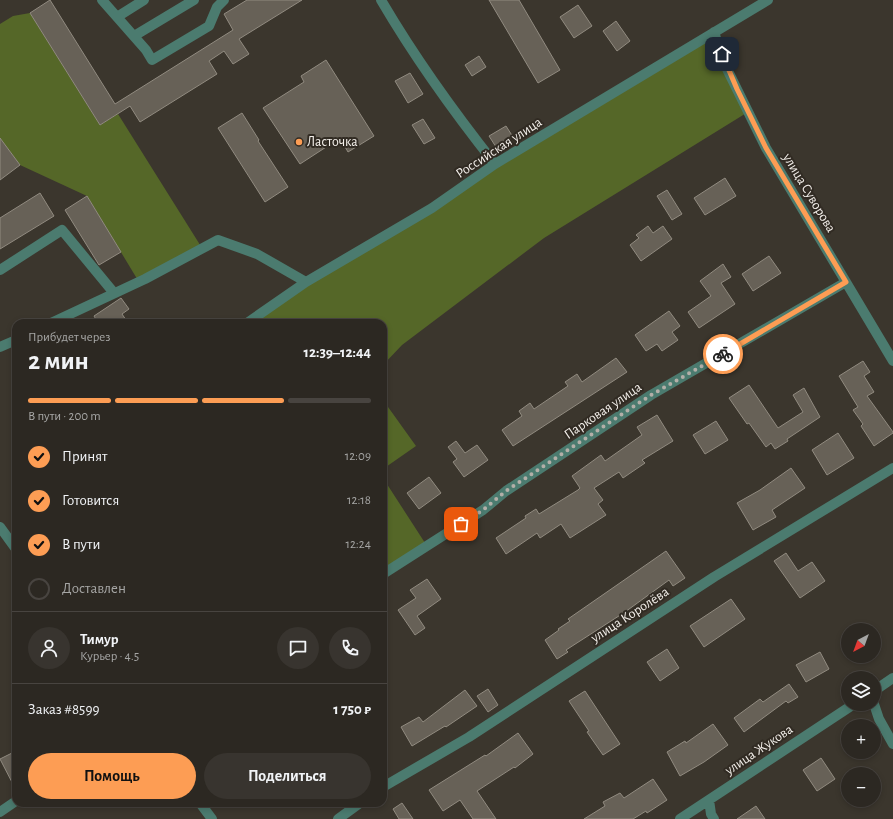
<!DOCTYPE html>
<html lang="ru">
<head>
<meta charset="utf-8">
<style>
  :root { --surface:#2c2822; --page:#38342f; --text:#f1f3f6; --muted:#a6a6a5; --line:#484440; --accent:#fd9d54 }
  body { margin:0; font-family:"Alegreya Sans",sans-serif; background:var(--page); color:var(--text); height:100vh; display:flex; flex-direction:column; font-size:15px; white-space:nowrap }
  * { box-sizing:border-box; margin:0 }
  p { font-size:13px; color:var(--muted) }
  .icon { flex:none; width:22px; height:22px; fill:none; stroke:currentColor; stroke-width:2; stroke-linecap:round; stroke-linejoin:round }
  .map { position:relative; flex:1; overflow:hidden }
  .sheet { position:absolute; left:12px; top:319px; width:375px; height:488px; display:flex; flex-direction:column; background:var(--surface); border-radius:12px; box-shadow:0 2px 6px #0003,0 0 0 1px var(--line) }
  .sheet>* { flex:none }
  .needle { width:26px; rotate:221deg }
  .fabs { position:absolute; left:841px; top:623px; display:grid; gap:8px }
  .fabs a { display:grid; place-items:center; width:40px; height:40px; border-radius:50%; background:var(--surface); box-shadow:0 2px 6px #0003,0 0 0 1px var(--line); font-size:20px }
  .pin { position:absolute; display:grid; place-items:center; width:34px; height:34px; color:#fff; margin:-17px; border-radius:8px; box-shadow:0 2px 6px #0006 }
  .courier { position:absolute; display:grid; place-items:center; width:40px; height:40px; margin:-20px; border:3px solid #fd9d54; border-radius:50%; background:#fff; color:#222; box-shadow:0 1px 5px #0007 }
  .head em { font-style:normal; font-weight:700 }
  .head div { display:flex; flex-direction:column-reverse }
  .head { display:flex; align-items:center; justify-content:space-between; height:68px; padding:0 16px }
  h1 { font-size:26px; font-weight:700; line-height:30px }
  .bar { display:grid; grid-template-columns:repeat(4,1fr); gap:6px 4px; align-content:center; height:48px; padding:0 16px }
  .bar i { height:5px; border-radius:3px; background:var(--line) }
  .bar .on { background:var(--accent) }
  .bar p { grid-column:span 4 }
  .line { display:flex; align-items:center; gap:10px; padding:0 16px; border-top:1px solid var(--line) }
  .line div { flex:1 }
  .round { display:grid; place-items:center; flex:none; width:42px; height:42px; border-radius:21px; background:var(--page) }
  ol { padding:0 16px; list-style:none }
  li { display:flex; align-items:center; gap:12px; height:44px }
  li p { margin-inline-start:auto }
  li .icon { padding:4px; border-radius:50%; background:var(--accent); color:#111; stroke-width:4 }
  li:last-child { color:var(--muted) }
  li i { width:22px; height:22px; border:2px solid var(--line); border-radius:50% }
  .action { display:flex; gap:8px; margin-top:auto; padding:8px 16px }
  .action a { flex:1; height:46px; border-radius:24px; background:var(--accent); color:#111; font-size:16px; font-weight:700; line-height:46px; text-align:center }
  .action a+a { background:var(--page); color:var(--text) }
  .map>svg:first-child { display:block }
  .green { fill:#556728 }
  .building { fill:#676157; stroke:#918b80 }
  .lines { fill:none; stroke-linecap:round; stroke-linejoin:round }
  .minor { stroke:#4b7b6f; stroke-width:10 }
  .done { stroke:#b3afa8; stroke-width:4; stroke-dasharray:0 7.2 }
  .route { stroke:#fd9d54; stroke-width:5 }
  .poi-dot { fill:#fd9d54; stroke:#312b23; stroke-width:1.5 }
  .labels { text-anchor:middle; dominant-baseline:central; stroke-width:4; stroke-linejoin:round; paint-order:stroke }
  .poi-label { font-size:14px; fill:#f4f0eb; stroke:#312b23; text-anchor:start }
  .street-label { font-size:14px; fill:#f4f0eb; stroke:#312b23 }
</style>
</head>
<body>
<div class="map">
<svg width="893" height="819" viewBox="0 0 893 819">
  <rect width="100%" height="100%" fill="#3b362d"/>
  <!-- green -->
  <path class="green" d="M 30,13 L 100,125 L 118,114 L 202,248 L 139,282 L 87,196 L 20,165 L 0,139 L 0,24 L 13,16 Z
    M 714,32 L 748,112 L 544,238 L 402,345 L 383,365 L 383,323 L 248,323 Z
    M 383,400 L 416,446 L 383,469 Z
    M 383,478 L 427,546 L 383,574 Z"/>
  <!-- building -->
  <path class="building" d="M 50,0 L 115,104 L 233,30 L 224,14 L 247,0 L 302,0 L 239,39 L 249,54 L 233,64 L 224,51 L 209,61 L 217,74 L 140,122 L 130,106 L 100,125 L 30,13 Z
    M 489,0 L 519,0 L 560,70 L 538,83 Z
    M 578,5 L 592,26 L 574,38 L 560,17 Z
    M 616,21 L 630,41 L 617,51 L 603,31 Z
    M 479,56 L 486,67 L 472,76 L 465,65 Z
    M 326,60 L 374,136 L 348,152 L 340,138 L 300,164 L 263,108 L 304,82 L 301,76 Z
    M 410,73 L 423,94 L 408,103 L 395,81 Z
    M 242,113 L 259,140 L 258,141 L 288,187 L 265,202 L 218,128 Z
    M 423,119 L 435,138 L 424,144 L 412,125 Z
    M 506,126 L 513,137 L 496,147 L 489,136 Z
    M 0,138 L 20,165 L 0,180 Z
    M 725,178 L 736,196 L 705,215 L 694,198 Z
    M 667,190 L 682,214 L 672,220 L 657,196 Z
    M 40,193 L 54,216 L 0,249 L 0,218 Z
    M 87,196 L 121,252 L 99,265 L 65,210 Z
    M 648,226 L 653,233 L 663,226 L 672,239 L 641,261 L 630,245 L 639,238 L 636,235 Z
    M 769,256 L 781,273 L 753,291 L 742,274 Z
    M 723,264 L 731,277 L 721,283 L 735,304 L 699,328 L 688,312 L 711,296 L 700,281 Z
    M 121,298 L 129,309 L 122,314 L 128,323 L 98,323 L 94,316 Z
    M 669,311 L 680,326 L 672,332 L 678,340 L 662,351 L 657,344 L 646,351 L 635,335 Z
    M 616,358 L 627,372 L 513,446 L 502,430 L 522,416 L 519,411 L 530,403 L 534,409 L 568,386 L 565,382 L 577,374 L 582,382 Z
    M 863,361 L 870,372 L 864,376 L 874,392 L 867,396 L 893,432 L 893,433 L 874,446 L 861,426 L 863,424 L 853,410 L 858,407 L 839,376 Z
    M 749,385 L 778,428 L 803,412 L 793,395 L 804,388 L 820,417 L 787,439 L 788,441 L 775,449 L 771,443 L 766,447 L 749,423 L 747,424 L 729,398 Z
    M 657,415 L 673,441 L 642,460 L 645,463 L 623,478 L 619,472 L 594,488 L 603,500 L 598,504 L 606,515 L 570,538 L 561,524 L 540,538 L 537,533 L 506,554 L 496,538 L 526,518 L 525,516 L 536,509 L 539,514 L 578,490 L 580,488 L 572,476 L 601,455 L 605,461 L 642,435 L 637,427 Z
    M 716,421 L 728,440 L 705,454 L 693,435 Z
    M 838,433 L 854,458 L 827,475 L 812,450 Z
    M 456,441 L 465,453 L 477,445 L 488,460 L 464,477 L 453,462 L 457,459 L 448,447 Z
    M 791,468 L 805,488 L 772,510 L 776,517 L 753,530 L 737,503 L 760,490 Z
    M 429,477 L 441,493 L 419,509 L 407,493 Z
    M 666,551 L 685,578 L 673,586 L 669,580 L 625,612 L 566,650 L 568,652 L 557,659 L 545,640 L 559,630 L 558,629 L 570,621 L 568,619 Z
    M 786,553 L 798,571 L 812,562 L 825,581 L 800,598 L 774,561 Z
    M 427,579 L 441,599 L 417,616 L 425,628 L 415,635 L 398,610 L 416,598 L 410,590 Z
    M 731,599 L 745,619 L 704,647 L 690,626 Z
    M 667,649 L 679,668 L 660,681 L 647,662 Z
    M 820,652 L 829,669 L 806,682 L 796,665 Z
    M 789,684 L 798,697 L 788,703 L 786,701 L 744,732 L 734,718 L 760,699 L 763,702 Z
    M 488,689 L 498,705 L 488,712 L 477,696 Z
    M 465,690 L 477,706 L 446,727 L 445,726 L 412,746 L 401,727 L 419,717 L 423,722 Z
    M 585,691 L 620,744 L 603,755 L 587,732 L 589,731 L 569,701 Z
    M 713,724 L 728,745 L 704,762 L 680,776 L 667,752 L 685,741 L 686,743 Z
    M 518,733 L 533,754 L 515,768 L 514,767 L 477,791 L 496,819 L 473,819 L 460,800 L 443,811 L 429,790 L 485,755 L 486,756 Z
    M 16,751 L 16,790 L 0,759 Z
    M 821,758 L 835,779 L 817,791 L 803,770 Z
    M 653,779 L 667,800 L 647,813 L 646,811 L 633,819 L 584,819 L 605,806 L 603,802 L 620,793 L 624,798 Z
    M 402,803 L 413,819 L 399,819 L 393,809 Z
    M 756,806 L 765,819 L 737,819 Z"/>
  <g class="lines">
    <!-- minor -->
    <path class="minor" d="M 102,0 L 146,50 L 152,60 L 209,26 L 217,7 L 224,0
      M 381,0 C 415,58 453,111 495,164
      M 117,17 L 144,0
      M 714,32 L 725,65 L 766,148 L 893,361
      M 134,36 L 194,0
      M 0,270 L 62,230 L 114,293
      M 51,323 L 145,279 L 218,240 L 257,254 L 306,282
      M 247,323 L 306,282 L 432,208 L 495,164 L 768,0
      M 0,347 L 16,340
      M 0,527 L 16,549
      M 383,574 L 483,510 L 506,491 L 651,395 L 846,282
      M 874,691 L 893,678
      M 874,704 L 879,719 L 893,744
      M 383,787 L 469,737 L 714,577 L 893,468
      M 709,800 L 711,814 L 714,819
      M 200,803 L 212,819
      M 0,812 L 16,801
      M 338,819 L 360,803
      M 680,819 L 854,704"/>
  </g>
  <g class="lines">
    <!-- done -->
    <path class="done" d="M 461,524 L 483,510 L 506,491 L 651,395 L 723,354"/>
    <!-- route -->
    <path class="route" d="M 722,54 L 737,89 L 766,148 L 846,282 L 723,354"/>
  </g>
  <!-- markers -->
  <circle class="poi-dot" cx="299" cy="142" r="4"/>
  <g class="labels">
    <!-- poi labels -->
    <g class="poi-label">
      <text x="307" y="142">Ласточка</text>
    </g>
    <!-- street labels -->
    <g class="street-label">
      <text transform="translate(499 148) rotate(-33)">Российская улица</text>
      <text transform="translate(809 193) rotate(59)">улица Суворова</text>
      <text transform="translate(603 411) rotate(-34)">Парковая улица</text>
      <text transform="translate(630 615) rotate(-33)">улица Королёва</text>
      <text transform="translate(759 750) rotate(-34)">улица Жукова</text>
    </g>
  </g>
</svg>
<div class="fabs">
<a><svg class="needle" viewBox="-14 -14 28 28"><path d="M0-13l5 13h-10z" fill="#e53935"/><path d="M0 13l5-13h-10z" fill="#a6a6a5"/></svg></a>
<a><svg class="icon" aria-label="layers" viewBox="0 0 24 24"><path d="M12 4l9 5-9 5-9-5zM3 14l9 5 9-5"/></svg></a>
<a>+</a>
<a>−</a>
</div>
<div class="pin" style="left:461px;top:524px;background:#ea580c"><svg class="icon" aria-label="bag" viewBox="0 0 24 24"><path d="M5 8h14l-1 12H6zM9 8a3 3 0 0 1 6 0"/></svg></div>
<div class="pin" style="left:722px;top:54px;background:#1f2937"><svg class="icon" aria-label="home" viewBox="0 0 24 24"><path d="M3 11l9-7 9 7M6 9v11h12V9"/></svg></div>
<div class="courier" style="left:723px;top:354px"><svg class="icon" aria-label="bike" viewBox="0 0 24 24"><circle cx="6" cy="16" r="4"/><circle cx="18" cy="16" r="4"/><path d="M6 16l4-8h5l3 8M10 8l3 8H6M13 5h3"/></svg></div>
<section class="sheet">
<div class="head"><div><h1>2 мин</h1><p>Прибудет через</p></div><em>12:39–12:44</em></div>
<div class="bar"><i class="on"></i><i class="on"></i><i class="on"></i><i></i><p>В пути · 200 m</p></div>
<ol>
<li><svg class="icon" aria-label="check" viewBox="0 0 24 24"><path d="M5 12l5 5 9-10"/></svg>Принят<p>12:09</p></li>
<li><svg class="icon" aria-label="check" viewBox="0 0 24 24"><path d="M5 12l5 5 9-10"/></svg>Готовится<p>12:18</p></li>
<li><svg class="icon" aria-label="check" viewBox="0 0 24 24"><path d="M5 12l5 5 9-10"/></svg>В пути<p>12:24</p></li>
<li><i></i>Доставлен</li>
</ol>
<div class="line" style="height:72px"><a class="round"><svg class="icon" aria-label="person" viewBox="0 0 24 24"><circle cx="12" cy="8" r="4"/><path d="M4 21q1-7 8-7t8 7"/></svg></a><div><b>Тимур</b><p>Курьер · 4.5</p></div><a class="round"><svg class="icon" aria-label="chat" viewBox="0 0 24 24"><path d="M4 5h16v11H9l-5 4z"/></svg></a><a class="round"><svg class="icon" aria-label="phone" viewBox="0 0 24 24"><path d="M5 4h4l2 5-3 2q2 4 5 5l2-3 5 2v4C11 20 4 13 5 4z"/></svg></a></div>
<div class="line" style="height:52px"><div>Заказ #8599</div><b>1 750 ₽</b></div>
<div class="action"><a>Помощь</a><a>Поделиться</a></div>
</section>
</div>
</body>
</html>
